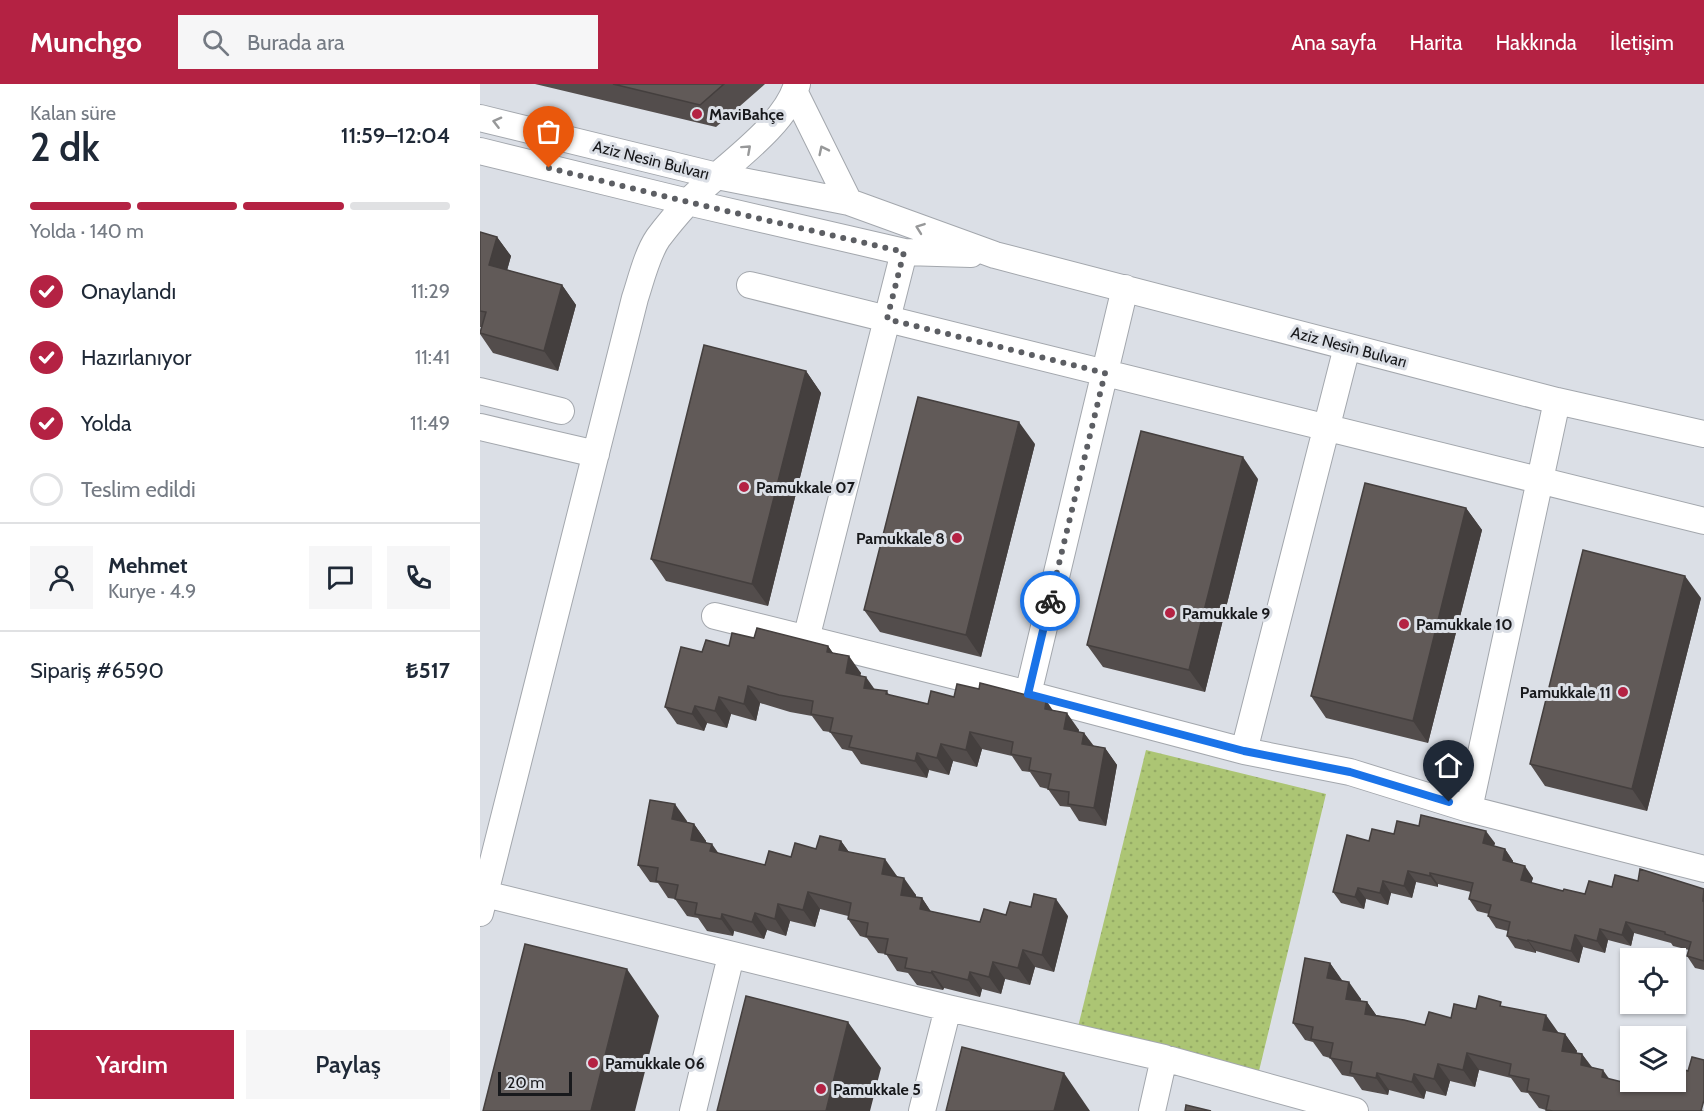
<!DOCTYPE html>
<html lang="tr">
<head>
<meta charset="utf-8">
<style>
  :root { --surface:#fff; --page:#f6f6f7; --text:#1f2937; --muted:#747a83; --line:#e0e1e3; --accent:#b42243 }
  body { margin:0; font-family:Cabin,sans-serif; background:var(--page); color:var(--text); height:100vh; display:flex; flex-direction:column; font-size:22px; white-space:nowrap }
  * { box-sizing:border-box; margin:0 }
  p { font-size:20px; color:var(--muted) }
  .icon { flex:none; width:33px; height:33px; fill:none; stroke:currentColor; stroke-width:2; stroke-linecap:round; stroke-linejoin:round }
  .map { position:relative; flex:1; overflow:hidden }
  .details { display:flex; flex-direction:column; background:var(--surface); width:480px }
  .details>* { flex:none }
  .buttons { position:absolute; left:1140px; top:864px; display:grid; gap:12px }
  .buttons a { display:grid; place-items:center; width:66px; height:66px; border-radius:0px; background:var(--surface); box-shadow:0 2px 4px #0004; font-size:30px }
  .scale { position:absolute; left:18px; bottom:15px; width:74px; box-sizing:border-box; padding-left:6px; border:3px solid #18191c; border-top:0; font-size:16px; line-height:21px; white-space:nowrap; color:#18191c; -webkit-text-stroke:4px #dbdfe6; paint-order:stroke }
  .pin { position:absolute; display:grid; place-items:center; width:51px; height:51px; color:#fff; margin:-62px -26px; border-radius:50% 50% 50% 0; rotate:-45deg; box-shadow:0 0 6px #0007 }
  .pin .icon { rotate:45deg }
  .courier { position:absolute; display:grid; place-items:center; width:60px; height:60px; margin:-30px; border:4px solid #1a73e8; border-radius:50%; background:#fff; color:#222; box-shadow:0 2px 8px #0007 }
  .overview em { font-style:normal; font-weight:600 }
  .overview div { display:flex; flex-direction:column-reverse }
  .overview { display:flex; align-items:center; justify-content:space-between; height:102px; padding:0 30px }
  h1 { font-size:39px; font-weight:600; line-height:45px }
  .bar { display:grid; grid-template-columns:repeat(4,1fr); gap:9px 6px; align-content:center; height:72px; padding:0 30px }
  .bar i { height:8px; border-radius:4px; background:var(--line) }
  .bar .selected { background:var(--accent) }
  .bar p { grid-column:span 4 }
  .line { display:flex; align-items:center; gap:15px; padding:0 30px; border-top:2px solid var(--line) }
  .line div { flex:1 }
  .round { display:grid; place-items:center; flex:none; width:63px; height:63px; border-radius:0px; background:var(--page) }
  ol { padding:0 30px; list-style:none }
  li { display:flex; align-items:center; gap:18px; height:66px }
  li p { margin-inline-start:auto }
  li .icon { padding:6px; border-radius:50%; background:var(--accent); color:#fff; stroke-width:4 }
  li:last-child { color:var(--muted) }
  li i { width:33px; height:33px; border:3px solid var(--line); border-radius:50% }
  .action { display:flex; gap:12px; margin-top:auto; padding:12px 30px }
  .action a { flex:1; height:69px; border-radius:0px; background:var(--accent); color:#fff; font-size:24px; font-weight:600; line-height:69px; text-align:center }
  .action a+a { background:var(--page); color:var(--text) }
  header { display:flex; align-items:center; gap:36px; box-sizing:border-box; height:84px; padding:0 30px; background:var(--accent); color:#fff }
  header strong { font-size:28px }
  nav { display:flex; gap:33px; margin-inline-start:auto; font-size:21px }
  .search { width:420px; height:54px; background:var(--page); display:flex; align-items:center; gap:15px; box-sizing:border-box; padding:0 21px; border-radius:0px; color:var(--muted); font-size:22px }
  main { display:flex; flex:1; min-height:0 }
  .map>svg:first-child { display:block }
  .park { fill:url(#park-dots) }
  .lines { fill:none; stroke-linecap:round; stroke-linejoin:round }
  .minor-casing { stroke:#a3a7ad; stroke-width:28 }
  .minor { stroke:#fff; stroke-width:26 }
  .wall { fill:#534d4c }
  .shaded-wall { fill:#443f3e }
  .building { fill:#615a58; stroke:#443f3e; stroke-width:1.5 }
  .oneway { stroke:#979899 }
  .done { stroke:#5c5e63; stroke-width:6; stroke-dasharray:0 10.8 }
  .route { stroke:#1a73e8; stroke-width:8 }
  .poi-dot { fill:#b42243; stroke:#dbdfe6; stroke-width:2 }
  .labels { text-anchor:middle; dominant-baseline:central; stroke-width:6; stroke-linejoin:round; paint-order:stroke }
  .poi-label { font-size:16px; font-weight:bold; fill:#18191c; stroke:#dbdfe6; text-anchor:start }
  .street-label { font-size:16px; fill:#18191c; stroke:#dbdfe6 }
</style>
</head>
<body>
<header>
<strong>Munchgo</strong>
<div class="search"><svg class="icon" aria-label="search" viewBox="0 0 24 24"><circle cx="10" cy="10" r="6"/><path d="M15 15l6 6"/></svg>Burada ara</div>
<nav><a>Ana sayfa</a><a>Harita</a><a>Hakkında</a><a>İletişim</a></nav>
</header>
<main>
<section class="details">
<div class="overview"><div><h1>2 dk</h1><p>Kalan süre</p></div><em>11:59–12:04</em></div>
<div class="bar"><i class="selected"></i><i class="selected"></i><i class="selected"></i><i></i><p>Yolda · 140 m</p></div>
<ol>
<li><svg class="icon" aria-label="check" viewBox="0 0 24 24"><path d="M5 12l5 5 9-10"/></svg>Onaylandı<p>11:29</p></li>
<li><svg class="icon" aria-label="check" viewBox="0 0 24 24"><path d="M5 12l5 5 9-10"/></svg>Hazırlanıyor<p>11:41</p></li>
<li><svg class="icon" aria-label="check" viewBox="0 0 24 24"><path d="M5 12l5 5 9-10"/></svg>Yolda<p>11:49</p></li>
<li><i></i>Teslim edildi</li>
</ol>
<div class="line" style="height:108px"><a class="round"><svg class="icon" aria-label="person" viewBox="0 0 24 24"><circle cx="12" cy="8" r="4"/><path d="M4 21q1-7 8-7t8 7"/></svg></a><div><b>Mehmet</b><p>Kurye · 4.9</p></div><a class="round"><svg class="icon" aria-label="chat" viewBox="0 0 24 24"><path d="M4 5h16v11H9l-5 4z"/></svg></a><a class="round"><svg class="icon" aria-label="phone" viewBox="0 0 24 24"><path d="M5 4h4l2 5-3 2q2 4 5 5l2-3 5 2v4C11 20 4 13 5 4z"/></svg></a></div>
<div class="line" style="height:78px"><div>Sipariş #6590</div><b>₺517</b></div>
<div class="action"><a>Yardım</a><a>Paylaş</a></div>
</section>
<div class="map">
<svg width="1224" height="1027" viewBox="0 0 1224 1027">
  <defs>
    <pattern id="park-dots" width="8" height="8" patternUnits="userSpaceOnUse" patternTransform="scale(1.5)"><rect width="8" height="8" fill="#acc574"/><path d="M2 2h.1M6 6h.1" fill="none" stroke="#93a964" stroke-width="1.8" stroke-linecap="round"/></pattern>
  </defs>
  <rect width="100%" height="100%" fill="#dbdfe6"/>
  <!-- park -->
  <path class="park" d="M 666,666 L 846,710 L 778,991 L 597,947 Z"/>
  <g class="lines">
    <defs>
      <path id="minor" d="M 315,9 L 369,118
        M 0,34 L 237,92 L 369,118 L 515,171 L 1077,317 L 1224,350
        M 0,67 L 208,118 L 424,168 L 491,170
        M 270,201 L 1224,437
        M 0,307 L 81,327
        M 0,343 L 116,370
        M 235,532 L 548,610 L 764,667 L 870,688 L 989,725 L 1224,785
        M 326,555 L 424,168
        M 548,610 L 645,204
        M 764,667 L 867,263
        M 989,725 L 1077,317
        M 5,810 L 468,924 L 684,974 L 875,1027
        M 0,829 L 155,214 C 161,196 167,170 178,154 C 187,142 198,129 208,118 C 239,86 306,43 317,0
        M 213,1027 L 251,872
        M 442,1027 L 468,924
        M 672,1027 L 684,974"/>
    </defs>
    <!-- minor casing -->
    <use href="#minor" class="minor-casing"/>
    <!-- minor -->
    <use href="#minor" class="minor"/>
  </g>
  <!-- wall -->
  <path class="wall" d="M 55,0 L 285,0 L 236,43 Z
    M 0,148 L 17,153 L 31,172 L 27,186 L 82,201 L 96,221 L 78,287 L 13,269 L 0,250 L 1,243 L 0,243 Z
    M 326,287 L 341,309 L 288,522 L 186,497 L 171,475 Z
    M 555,360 L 501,573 L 400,548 L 384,526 Z
    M 778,395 L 725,608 L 623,583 L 607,561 Z
    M 986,424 L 1002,446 L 948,659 L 846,634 L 831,612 Z
    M 1221,514 L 1167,727 L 1065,702 L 1050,680 Z
    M 274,554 L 348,562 L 353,569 L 381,589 L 380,591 L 395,606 L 407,607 L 409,611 L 448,620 L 474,613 L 573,626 L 599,646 L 598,648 L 604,649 L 614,662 L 625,664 L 637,681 L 626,742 L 599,737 L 590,723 L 580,722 L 568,705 L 560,703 L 550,688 L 542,687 L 532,672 L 502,665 L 497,683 L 473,677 L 469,691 L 449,686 L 447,694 L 381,680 L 372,667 L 362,665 L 350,648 L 343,647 L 332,632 L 310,628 L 280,619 L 276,637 L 251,630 L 247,644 L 227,639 L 224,647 L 197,640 L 185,623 L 222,568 Z
    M 207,737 L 207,738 L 214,740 L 226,757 L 226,758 L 238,769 L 285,781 L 361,757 L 369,768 L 417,792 L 436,811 L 436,813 L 442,814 L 451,828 L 500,838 L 526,831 L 588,832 L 574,888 L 555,883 L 550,901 L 525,895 L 521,910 L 502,905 L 500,913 L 464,904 L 463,906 L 437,901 L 428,889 L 417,887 L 406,870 L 398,869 L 387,854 L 380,852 L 368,835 L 368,832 L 340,825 L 335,843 L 310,837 L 306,852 L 287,846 L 284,855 L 254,847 L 253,852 L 227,847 L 218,834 L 207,832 L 195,815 L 188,814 L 178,799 L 170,798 L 158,781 Z
    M 939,742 L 1015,759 L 1014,762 L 1025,765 L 1033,777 L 1033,779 L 1053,794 L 1051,799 L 1083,807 L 1105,810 L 1158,797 L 1224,805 L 1224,886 L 1215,884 L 1207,872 L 1209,866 L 1193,862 L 1191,859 L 1154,849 L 1151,862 L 1128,856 L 1125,869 L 1103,863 L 1099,879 L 1056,867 L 1056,869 L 1035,864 L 1027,852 L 1028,847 L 1016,844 L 1008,832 L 1009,830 L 997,827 L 989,815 L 991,808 L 958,800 L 958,803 L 936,798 L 932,814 L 911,809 L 908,821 L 886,815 L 884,825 L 861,819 L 853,808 L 889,757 Z
    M 850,879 L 862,897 L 881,915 L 881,917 L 887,918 L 896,931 L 945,941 L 996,925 L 1024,923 L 1078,948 L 1077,949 L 1085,950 L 1097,967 L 1096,969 L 1102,970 L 1112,983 L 1130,995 L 1224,1027 L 1067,1027 L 1066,1026 L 1059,1024 L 1048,1009 L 1041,1008 L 1031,994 L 999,986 L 995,1003 L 970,997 L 966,1012 L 946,1007 L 944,1015 L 909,1006 L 908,1011 L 882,1006 L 873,993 L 862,991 L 850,974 L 843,972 L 833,958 L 825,956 L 813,939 Z"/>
  <!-- shaded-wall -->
  <path class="shaded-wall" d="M 17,153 L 31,172 L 23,201 L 9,181 Z
    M 82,201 L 96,221 L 78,287 L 64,267 Z
    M 326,287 L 341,309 L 288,522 L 272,500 Z
    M 539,338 L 555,360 L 501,573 L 486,551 Z
    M 763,373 L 778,395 L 725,608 L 709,586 Z
    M 986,424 L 1002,446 L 948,659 L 933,637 Z
    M 1205,492 L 1221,514 L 1167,727 L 1152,705 Z
    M 348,562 L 360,579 L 347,568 Z
    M 369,572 L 381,589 L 377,606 L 366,589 Z
    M 386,593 L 398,610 L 384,604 Z
    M 268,602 L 280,619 L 276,637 L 264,620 Z
    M 239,613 L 251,630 L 247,644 L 235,627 Z
    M 566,616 L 578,634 L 565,625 Z
    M 215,622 L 227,639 L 224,647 L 212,630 Z
    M 587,629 L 599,646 L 596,662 L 584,645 Z
    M 490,648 L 502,665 L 497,683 L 486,666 Z
    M 604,649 L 616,666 L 602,660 Z
    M 461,660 L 473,677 L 469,691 L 457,674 Z
    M 625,664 L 637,681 L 626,742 L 614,724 Z
    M 437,669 L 449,686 L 447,694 L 435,677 Z
    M 195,720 L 207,737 L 204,752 L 192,735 Z
    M 214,740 L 226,757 L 223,773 L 211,756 Z
    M 1006,747 L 1015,759 L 1011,771 L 1003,759 Z
    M 361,757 L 373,774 L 359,766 Z
    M 232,760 L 244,777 L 230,767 Z
    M 1025,765 L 1033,777 L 1031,788 L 1023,776 Z
    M 405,775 L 417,792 L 414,807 L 402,790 Z
    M 1045,782 L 1053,794 L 1049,808 L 1041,796 Z
    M 928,787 L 936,798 L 932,814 L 924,802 Z
    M 950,789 L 958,800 L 958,803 L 950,792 Z
    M 424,794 L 436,811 L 433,828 L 421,811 Z
    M 903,797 L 911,809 L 908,821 L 900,809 Z
    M 878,804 L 886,815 L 884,825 L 875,813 Z
    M 328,808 L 340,825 L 335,843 L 323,826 Z
    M 442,814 L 454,832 L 440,825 Z
    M 576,815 L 588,832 L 574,888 L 562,871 Z
    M 298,820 L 310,837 L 306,852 L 295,835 Z
    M 275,829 L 287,846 L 284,855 L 272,838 Z
    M 242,830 L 254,847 L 253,852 L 241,835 Z
    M 1146,838 L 1154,849 L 1151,862 L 1142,851 Z
    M 1120,845 L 1128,856 L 1125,869 L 1117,857 Z
    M 1095,851 L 1103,863 L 1099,879 L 1091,867 Z
    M 1048,856 L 1056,867 L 1056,869 L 1048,857 Z
    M 543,866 L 555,883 L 550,901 L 538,884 Z
    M 513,878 L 525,895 L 521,910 L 509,893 Z
    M 850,879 L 862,896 L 859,911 L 847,894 Z
    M 147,885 L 179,932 L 155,1027 L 111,1027 Z
    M 452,887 L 464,904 L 463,906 L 451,889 Z
    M 490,888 L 502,905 L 500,913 L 488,896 Z
    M 869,898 L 881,915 L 878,932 L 866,915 Z
    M 887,918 L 899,935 L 885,930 Z
    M 1066,931 L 1078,948 L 1075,963 L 1063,946 Z
    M 368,938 L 401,984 L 390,1027 L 346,1027 Z
    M 1085,950 L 1097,967 L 1094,984 L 1082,967 Z
    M 987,969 L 999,986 L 995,1003 L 983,986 Z
    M 1102,970 L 1114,987 L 1101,981 Z
    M 958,980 L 970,997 L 966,1012 L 954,995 Z
    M 1123,986 L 1135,1003 L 1122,993 Z
    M 584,989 L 610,1027 L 574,1027 Z
    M 897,989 L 909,1006 L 908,1011 L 896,994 Z
    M 934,990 L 946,1007 L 944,1015 L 932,998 Z"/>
  <!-- building -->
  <path class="building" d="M 133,0 L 244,0 L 220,21 Z
    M 0,148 L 17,153 L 9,181 L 82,201 L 64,267 L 0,249 L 6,228 L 0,227 Z
    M 224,261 L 326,287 L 272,500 L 171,475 Z
    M 438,313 L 539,338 L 486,551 L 384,526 Z
    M 661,347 L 763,373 L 709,586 L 607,561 Z
    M 885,399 L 986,424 L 933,637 L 831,612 Z
    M 1103,466 L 1205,492 L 1152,705 L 1050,680 Z
    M 277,544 L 348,562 L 347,568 L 369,572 L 366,589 L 386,593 L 384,604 L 407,607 L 406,610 L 448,620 L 451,607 L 474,613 L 477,600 L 499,605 L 500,599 L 566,616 L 565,625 L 587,629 L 584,645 L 604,649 L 602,660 L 625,664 L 614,724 L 588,720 L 589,708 L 568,705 L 571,690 L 549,686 L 551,674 L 531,670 L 533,658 L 490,648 L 486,666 L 461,660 L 457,674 L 437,669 L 435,677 L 369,663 L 372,652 L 350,648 L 353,634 L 331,630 L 333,617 L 299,611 L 268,602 L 264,620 L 239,613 L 235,627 L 215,622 L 212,630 L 185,623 L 201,563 L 222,568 L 226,556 L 249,562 L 252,549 L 274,554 Z
    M 170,716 L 195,720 L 192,735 L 214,740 L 211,756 L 232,760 L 230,767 L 285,781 L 289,767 L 311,773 L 315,759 L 336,765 L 340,752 L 361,757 L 359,766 L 405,775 L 402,790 L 424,794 L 421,811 L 442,814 L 440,825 L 500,838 L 504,825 L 526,831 L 530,818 L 551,823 L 554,810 L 576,815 L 562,871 L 543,866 L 538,884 L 513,878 L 509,893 L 490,888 L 488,896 L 452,887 L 451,889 L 425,884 L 427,874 L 405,870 L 408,855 L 386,852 L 388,839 L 368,835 L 371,819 L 328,808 L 323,826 L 298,820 L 295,835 L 275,829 L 272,838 L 242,830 L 241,835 L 215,830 L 217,819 L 195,815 L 198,801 L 176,797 L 178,784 L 158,781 Z
    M 941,731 L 1006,747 L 1003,759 L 1025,765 L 1023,776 L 1045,782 L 1041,796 L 1083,807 L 1084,805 L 1105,810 L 1109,797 L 1132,803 L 1135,791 L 1158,797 L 1160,785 L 1224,805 L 1223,817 L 1224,817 L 1224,877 L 1207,872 L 1211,858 L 1185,850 L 1185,848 L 1146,838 L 1142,851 L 1120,845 L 1117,857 L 1095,851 L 1091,867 L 1048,856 L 1048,857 L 1027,852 L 1030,838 L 1008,832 L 1011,821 L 989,815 L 993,799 L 950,789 L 950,792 L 928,787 L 924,802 L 903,797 L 900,809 L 878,804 L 875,813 L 853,808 L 867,751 L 889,757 L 892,745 L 914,750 L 917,737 L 939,742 Z
    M 45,860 L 147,885 L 111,1027 L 3,1027 Z
    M 825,874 L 850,879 L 847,894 L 869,898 L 866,915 L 887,918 L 885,930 L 924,936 L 945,941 L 949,928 L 971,934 L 974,920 L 996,925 L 999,912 L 1021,918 L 1020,922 L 1066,931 L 1063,946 L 1085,950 L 1082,967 L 1102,970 L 1101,981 L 1123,986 L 1122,993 L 1158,1002 L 1159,998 L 1196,998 L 1196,983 L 1208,987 L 1212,973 L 1224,976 L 1224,1016 L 1221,1027 L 1073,1027 L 1066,1026 L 1069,1012 L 1047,1007 L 1049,995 L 1029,991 L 1031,980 L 987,969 L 983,986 L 958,980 L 954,995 L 934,990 L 932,998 L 897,989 L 896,994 L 870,989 L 872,978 L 850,974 L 853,959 L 831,955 L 833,943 L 813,939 Z
    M 266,912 L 368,938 L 346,1027 L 237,1027 Z
    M 482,963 L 584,989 L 574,1027 L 466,1027 Z
    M 706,1021 L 731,1027 L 705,1027 Z"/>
  <!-- one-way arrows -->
  <defs><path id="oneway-chevron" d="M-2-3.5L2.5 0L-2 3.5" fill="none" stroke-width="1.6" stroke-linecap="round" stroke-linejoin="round" transform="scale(1.5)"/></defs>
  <g class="oneway">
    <use href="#oneway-chevron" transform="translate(17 38) rotate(-166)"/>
    <use href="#oneway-chevron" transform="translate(267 65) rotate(-42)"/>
    <use href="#oneway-chevron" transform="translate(343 66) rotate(-116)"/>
    <use href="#oneway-chevron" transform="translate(440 144) rotate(-160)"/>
  </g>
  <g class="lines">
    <!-- done -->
    <path class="done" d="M 69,84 L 208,118 L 424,168 L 407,235 L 625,289 L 570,517"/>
    <!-- route -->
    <path class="route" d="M 570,517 L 548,610 L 764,667 L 870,688 L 969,718"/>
  </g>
  <!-- markers -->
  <g class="poi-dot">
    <circle cx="217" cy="30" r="6"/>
    <circle cx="264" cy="403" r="6"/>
    <circle cx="477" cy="454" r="6"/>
    <circle cx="690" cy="529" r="6"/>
    <circle cx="924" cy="540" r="6"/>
    <circle cx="1143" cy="608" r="6"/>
    <circle cx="113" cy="979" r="6"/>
    <circle cx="341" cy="1005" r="6"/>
  </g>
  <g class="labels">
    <!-- poi labels -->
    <g class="poi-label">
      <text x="229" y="30">MaviBahçe</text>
      <text x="276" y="403">Pamukkale 07</text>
      <text x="465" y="454" text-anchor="end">Pamukkale 8</text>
      <text x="702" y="529">Pamukkale 9</text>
      <text x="936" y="540">Pamukkale 10</text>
      <text x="1131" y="608" text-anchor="end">Pamukkale 11</text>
      <text x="125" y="979">Pamukkale 06</text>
      <text x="353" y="1005">Pamukkale 5</text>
    </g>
    <!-- street labels -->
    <g class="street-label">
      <text transform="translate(171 76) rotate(14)">Aziz Nesin Bulvarı</text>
      <text transform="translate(869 263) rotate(15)">Aziz Nesin Bulvarı</text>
    </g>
  </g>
</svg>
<div class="buttons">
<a><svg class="icon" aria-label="locate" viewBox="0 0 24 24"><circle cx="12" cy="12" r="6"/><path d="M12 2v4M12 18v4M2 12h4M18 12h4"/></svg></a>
<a><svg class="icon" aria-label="layers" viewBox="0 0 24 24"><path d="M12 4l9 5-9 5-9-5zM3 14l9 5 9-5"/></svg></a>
</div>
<div class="scale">20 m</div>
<div class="pin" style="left:69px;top:84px;background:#ea580c"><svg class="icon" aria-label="bag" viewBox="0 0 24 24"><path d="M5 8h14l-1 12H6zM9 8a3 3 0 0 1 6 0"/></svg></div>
<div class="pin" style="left:969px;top:718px;background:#1f2937"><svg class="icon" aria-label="home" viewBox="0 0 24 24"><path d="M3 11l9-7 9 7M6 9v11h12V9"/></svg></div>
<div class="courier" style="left:570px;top:517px"><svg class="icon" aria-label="bike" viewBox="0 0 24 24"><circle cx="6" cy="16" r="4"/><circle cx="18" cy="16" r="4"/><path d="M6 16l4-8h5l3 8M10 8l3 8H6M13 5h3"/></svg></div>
</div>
</main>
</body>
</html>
